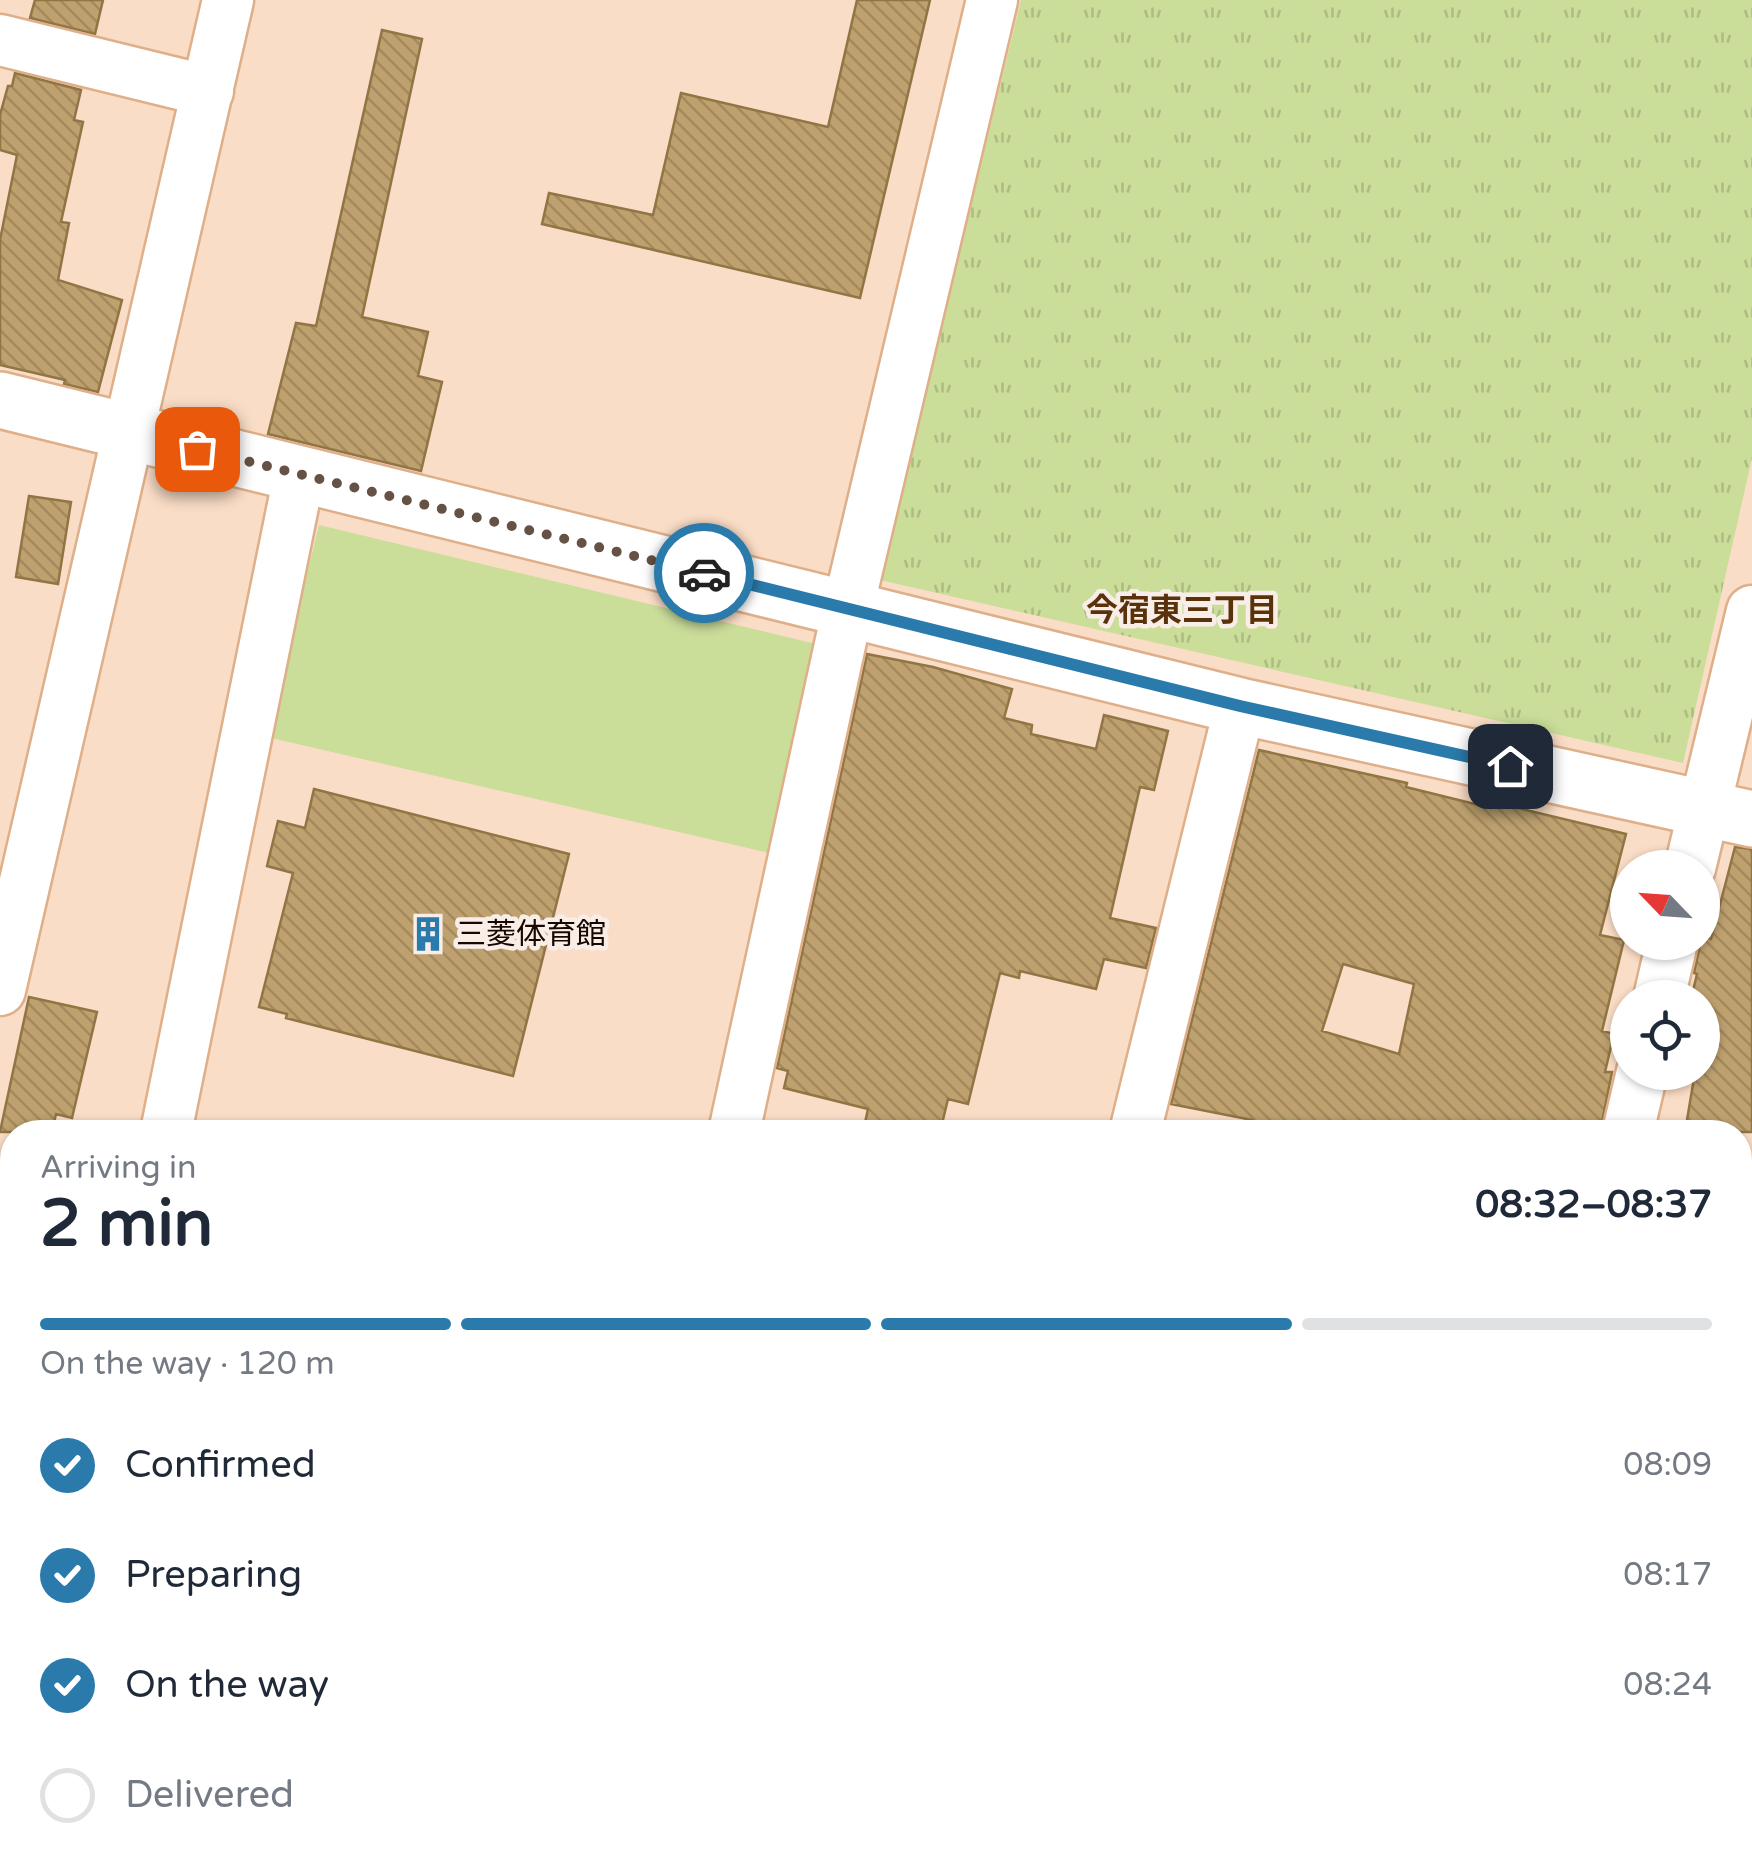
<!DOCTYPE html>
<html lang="en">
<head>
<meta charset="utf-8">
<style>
  :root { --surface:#fff; --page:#f6f6f7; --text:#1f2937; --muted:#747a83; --line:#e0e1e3; --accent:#2a7aab }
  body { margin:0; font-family:"Varela Round","Noto Sans JP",sans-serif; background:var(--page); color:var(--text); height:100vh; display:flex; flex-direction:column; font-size:38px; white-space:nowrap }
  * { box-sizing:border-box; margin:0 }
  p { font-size:32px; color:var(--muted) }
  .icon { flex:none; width:55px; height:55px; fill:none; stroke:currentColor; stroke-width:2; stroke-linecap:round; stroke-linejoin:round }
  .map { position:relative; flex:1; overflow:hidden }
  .drawer { position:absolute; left:0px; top:1120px; width:1752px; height:750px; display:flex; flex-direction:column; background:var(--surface); border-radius:40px 40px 0 0; box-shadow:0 2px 8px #0004 }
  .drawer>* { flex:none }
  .needle { width:65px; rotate:295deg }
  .fabs { position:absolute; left:1610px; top:850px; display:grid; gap:20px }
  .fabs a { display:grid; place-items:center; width:110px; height:110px; border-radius:50%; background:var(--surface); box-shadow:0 2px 8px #0004; font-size:50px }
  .pin { position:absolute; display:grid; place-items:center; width:85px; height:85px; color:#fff; margin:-42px; border-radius:20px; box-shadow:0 5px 15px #0006 }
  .courier { position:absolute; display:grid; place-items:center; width:100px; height:100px; margin:-50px; border:8px solid #2a7aab; border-radius:50%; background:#fff; color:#222; box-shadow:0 2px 12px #0007 }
  .overview em { font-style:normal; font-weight:700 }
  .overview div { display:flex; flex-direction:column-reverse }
  .overview { display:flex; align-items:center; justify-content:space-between; height:170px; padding:0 40px }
  h1 { font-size:65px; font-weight:700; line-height:75px }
  .bar { display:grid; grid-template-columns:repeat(4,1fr); gap:15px 10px; align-content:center; height:120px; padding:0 40px }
  .bar i { height:12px; border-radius:8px; background:var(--line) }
  .bar .active { background:var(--accent) }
  .bar p { grid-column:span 4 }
  ol { padding:0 40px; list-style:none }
  li { display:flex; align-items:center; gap:30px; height:110px }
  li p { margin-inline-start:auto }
  li .icon { padding:10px; border-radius:50%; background:var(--accent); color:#fff; stroke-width:4 }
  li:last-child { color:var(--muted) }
  li i { width:55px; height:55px; border:5px solid var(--line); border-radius:50% }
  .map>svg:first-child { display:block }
  .grass { fill:#cadd99 }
  .park { fill:url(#park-tufts) }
  .water { fill:url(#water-rules); stroke:#258877; stroke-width:2.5 }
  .building { fill:url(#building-back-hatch); stroke:#917544; stroke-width:2.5; fill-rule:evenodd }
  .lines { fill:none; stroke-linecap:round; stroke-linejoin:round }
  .minor-casing { stroke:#deaf89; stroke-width:55 }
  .tertiary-casing { stroke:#deaf89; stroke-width:60 }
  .minor { stroke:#fff; stroke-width:50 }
  .tertiary { stroke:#fff; stroke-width:55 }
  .done { stroke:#665245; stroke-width:10; stroke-dasharray:0 18 }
  .route { stroke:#2a7aab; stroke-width:12 }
  .labels { text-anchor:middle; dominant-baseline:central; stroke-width:9; stroke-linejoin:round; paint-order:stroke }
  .poi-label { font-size:30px; fill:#160700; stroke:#f8eee7; text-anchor:start }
  .neighbourhood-label { font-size:32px; font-weight:bold; fill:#59320c; stroke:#f8eee7 }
</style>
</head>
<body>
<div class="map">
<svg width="1752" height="1870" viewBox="0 0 1752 1870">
  <defs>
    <pattern id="park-tufts" width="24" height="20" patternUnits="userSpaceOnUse" patternTransform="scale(2.5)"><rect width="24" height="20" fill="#cadd99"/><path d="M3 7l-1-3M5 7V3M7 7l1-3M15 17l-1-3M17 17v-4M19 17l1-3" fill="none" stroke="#adbc82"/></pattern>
    <pattern id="water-rules" width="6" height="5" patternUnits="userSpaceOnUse" patternTransform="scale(2.5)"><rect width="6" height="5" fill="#2cbfaa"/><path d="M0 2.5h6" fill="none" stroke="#26a390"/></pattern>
    <pattern id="building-back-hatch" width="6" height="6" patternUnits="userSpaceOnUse" patternTransform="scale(2.5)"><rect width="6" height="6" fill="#bea16f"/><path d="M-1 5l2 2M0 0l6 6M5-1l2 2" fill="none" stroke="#a3895e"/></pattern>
  </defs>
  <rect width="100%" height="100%" fill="#faddc6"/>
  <!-- grass -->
  <path class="grass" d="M 319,525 L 816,644 L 774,854 L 267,737 Z"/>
  <!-- park -->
  <path class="park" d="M 1021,0 L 1752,0 L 1752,458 L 1683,763 L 880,580 Z"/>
  <!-- water -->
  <path class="water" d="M 0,1409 L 12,1413 L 12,1498 L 0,1492 Z
    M 641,1858 L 778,1858 L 798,1870 L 660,1870 Z"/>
  <!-- building -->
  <path class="building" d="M 35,0 L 103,0 L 95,34 L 30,18 Z
    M 857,0 L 930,0 L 860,298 L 542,224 L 549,193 L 653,215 L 681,93 L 828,127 Z
    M 382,30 L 422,39 L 362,317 L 428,332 L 418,376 L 442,382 L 421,471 L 268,434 L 296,323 L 316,326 Z
    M 15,73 L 81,90 L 74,120 L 83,122 L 61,222 L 69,223 L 58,280 L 122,300 L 98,392 L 64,384 L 65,380 L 0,365 L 0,240 L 17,155 L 0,150 L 0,115 L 8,86 L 12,86 Z
    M 29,496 L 71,502 L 58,584 L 16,577 Z
    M 867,654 L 933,667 L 1012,689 L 1004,718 L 1032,725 L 1031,734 L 1096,749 L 1104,715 L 1168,731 L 1154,790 L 1140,787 L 1110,918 L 1156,928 L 1146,968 L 1104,959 L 1096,989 L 1020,971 L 1019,978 L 1000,973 L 968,1104 L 948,1099 L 940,1132 L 863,1132 L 868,1109 L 784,1088 L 788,1071 L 777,1068 Z
    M 1259,750 L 1407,783 L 1406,787 L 1491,808 L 1493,802 L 1626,834 L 1600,935 L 1624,940 L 1602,1031 L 1614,1034 L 1605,1072 L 1612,1072 L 1600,1132 L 1249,1132 L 1252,1120 L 1171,1104 ZM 1343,964 L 1414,984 L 1399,1054 L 1322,1031 Z
    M 314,789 L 569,854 L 513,1076 L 286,1018 L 287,1014 L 259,1007 L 293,873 L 267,866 L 278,821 L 305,828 Z
    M 1735,847 L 1752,849 L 1752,1132 L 1685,1132 L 1695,1072 L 1702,1072 L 1702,998 L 1692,995 L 1697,974 L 1694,973 L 1702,936 L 1711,939 Z
    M 29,997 L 97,1012 L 72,1118 L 56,1114 L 52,1132 L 0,1132 Z"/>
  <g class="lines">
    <defs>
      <path id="minor" d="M 0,40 L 208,91
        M 1690,868 L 1752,611
        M 0,990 L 228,0
        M 1659,998 L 1672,942
        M 166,1132 L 299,476
        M 734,1132 L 848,608 L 992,0
        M 1135,1132 L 1240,706
        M 1628,1132 L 1642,1072
        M 0,1201 L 12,1204
        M 0,1380 L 12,1384
        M 0,1526 L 12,1530
        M 1740,1667 L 1752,1670
        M 0,1830 L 7,1649 L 12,1629
        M 569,1858 L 587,1870
        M 840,1858 L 858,1870
        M 1456,1870 L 1458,1858"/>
      <path id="tertiary" d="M 0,400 L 1240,706 L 1752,819"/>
    </defs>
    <!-- minor casing -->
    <use href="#minor" class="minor-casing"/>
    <!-- tertiary casing -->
    <use href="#tertiary" class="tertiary-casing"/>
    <!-- minor -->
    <use href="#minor" class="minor"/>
    <!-- tertiary -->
    <use href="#tertiary" class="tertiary"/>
  </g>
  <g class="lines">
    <!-- done -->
    <path class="done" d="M 197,449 L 704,573"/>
    <!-- route -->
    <path class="route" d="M 704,573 L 1240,706 L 1510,766"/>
  </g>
  <!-- icons -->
  <defs>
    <symbol id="building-bare" viewBox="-9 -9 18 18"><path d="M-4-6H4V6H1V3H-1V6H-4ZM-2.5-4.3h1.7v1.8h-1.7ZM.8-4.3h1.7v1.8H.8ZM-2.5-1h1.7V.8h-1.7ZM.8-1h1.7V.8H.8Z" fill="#2a7aab" stroke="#f8eee7" stroke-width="2.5" paint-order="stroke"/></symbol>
  </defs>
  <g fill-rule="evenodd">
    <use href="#building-bare" x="403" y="909" width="50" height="50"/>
  </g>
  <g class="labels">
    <!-- poi labels -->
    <g class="poi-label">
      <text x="456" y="934">三菱体育館</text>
    </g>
    <!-- neighbourhood labels -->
    <g class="neighbourhood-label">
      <text x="1182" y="611">今宿東三丁目</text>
    </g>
  </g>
</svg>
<div class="fabs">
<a><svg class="needle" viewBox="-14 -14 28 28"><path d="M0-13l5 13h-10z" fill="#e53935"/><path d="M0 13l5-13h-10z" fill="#747a83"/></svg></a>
<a><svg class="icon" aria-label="locate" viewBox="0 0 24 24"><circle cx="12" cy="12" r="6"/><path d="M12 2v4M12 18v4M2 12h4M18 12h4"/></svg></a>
</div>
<div class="pin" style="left:197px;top:449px;background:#ea580c"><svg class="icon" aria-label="bag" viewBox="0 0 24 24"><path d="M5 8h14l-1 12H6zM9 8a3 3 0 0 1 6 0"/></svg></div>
<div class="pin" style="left:1510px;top:766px;background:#1f2937"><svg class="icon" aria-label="home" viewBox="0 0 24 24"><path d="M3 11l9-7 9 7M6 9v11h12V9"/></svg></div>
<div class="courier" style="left:704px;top:573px"><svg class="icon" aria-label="car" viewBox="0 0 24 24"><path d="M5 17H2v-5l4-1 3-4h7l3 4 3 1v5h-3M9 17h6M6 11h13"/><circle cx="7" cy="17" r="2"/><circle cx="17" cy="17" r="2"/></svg></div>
<section class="drawer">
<div class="overview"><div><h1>2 min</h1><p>Arriving in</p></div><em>08:32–08:37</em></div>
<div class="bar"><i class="active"></i><i class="active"></i><i class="active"></i><i></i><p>On the way · 120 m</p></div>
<ol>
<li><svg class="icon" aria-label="check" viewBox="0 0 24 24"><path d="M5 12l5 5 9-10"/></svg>Confirmed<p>08:09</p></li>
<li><svg class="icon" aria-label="check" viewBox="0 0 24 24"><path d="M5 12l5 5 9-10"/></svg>Preparing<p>08:17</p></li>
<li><svg class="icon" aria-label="check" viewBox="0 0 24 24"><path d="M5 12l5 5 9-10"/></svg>On the way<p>08:24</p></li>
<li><i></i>Delivered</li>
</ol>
</section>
</div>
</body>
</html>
